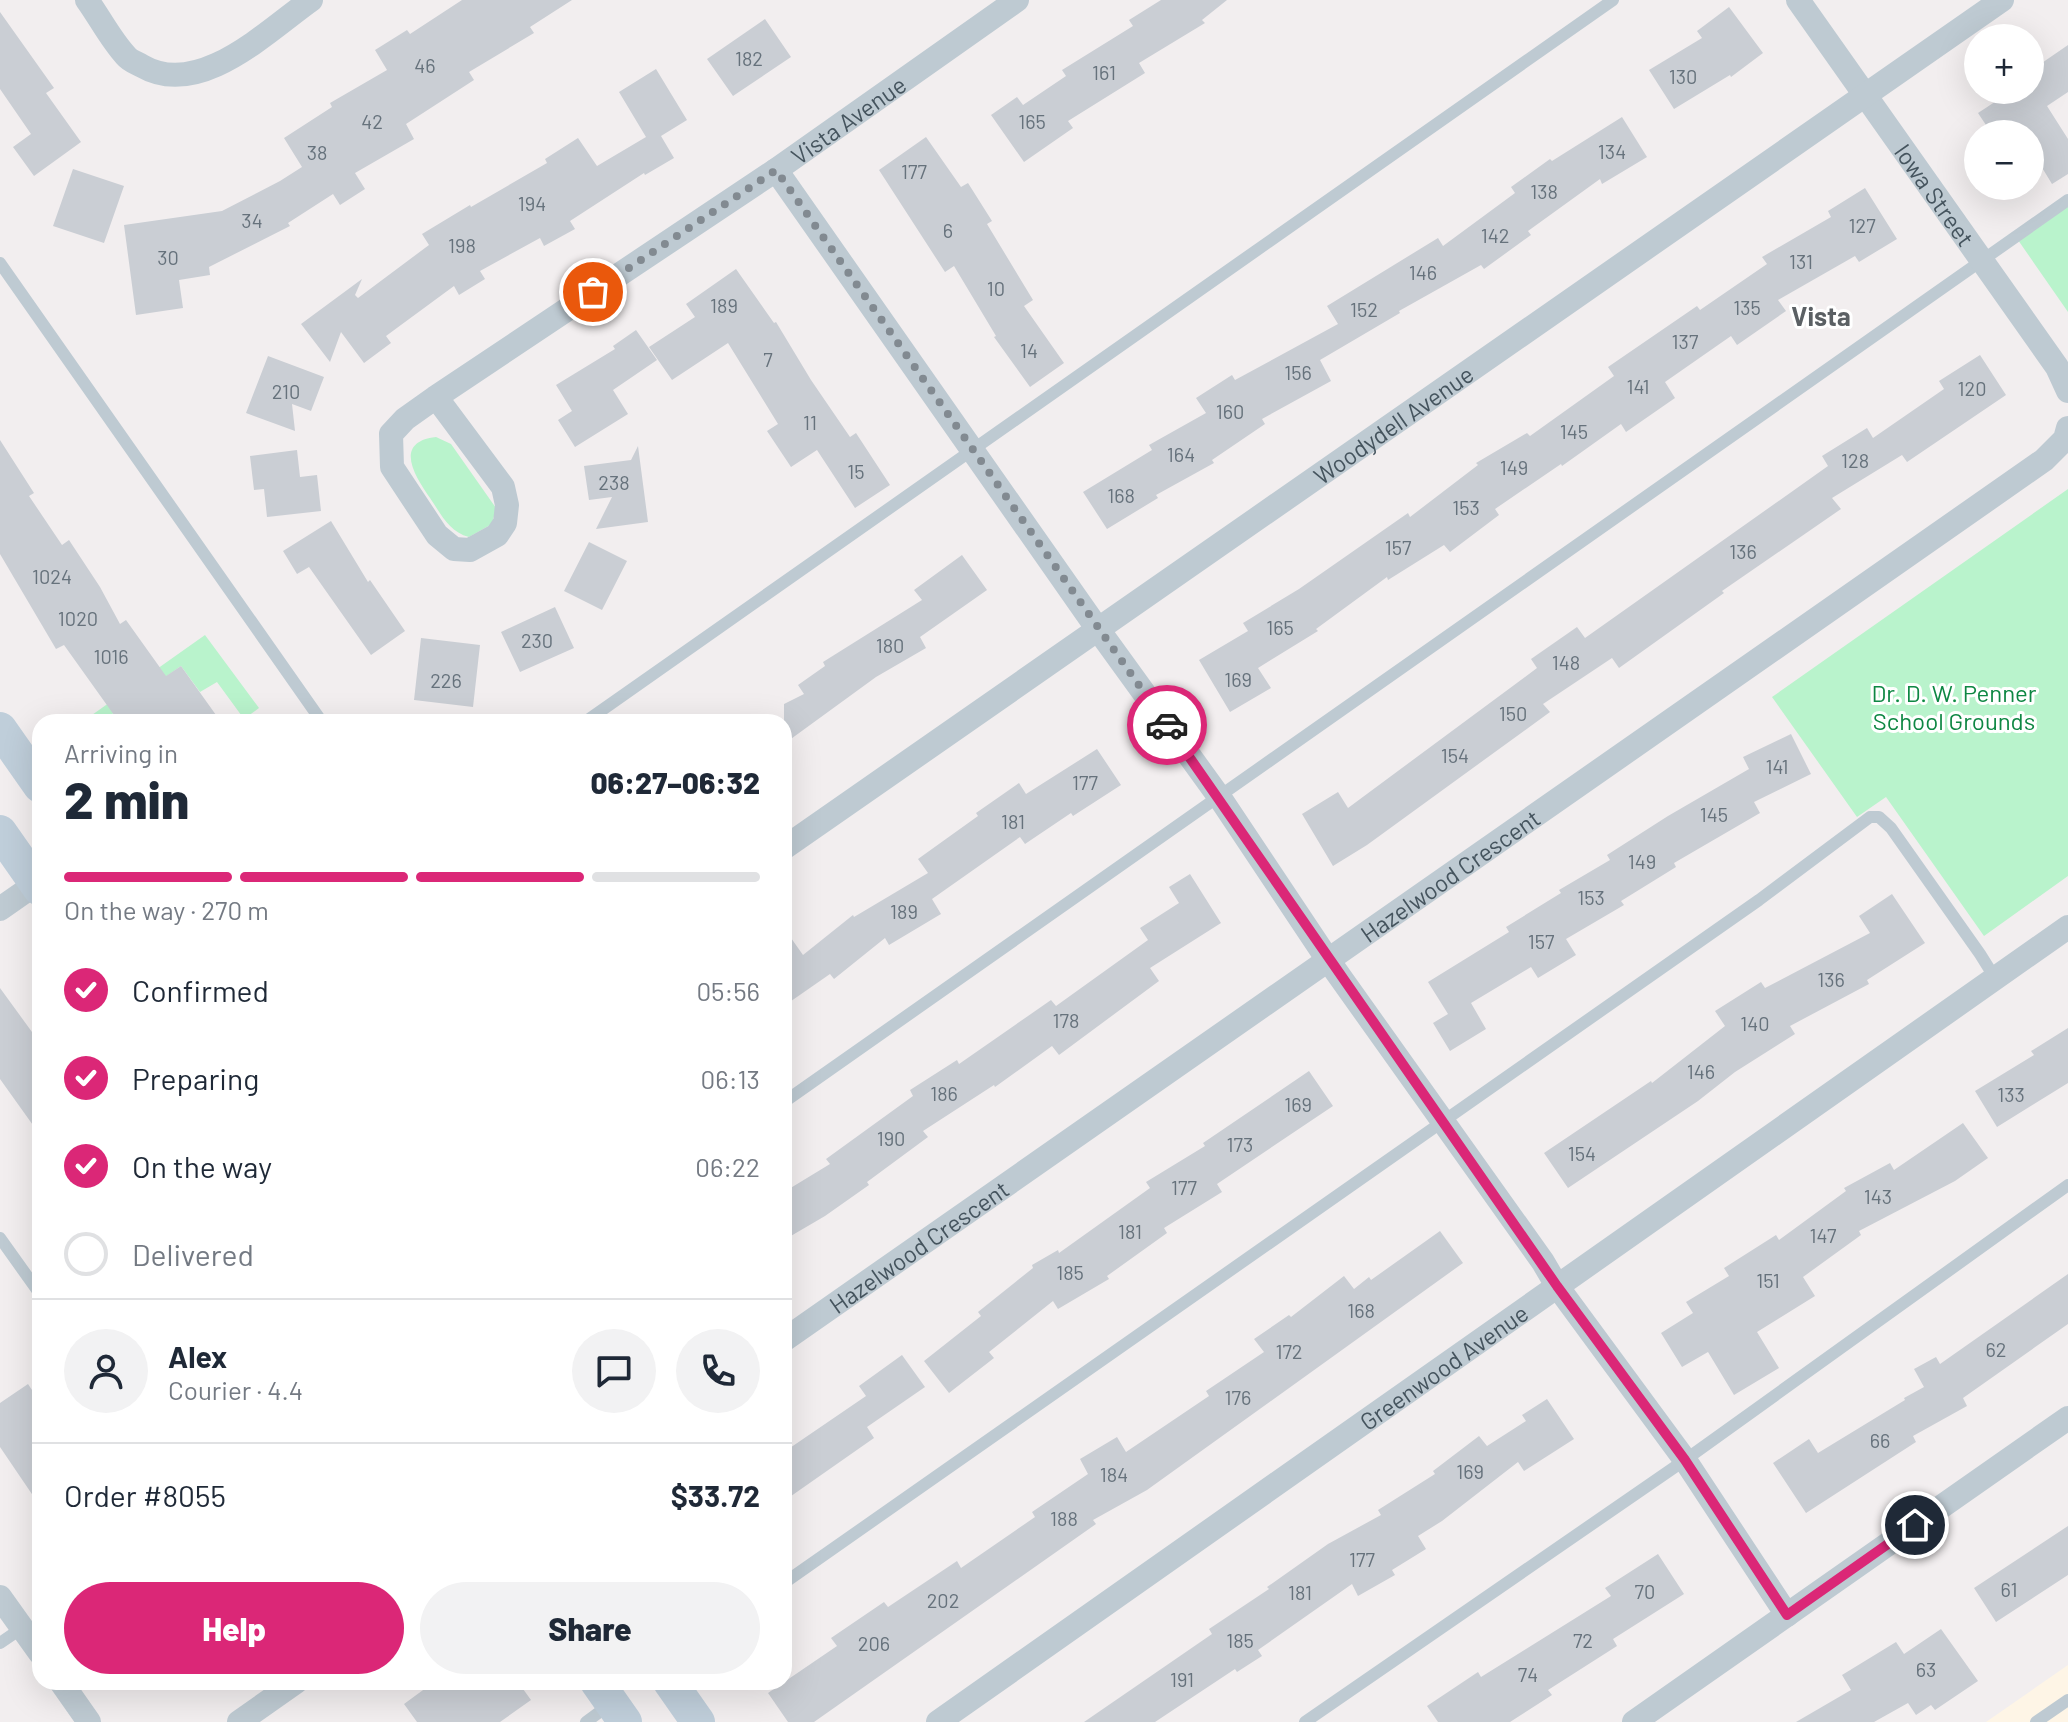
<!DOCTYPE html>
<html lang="en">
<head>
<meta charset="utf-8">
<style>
  :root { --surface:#fff; --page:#f2f2f3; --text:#1f2937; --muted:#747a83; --line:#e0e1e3; --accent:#db2777 }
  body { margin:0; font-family:Barlow,sans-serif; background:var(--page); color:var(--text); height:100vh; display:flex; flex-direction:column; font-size:30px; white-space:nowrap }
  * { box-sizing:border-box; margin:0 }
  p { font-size:26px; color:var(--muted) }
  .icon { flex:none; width:44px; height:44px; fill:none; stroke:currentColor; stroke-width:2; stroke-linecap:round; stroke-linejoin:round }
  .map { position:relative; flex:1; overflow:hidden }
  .drawer { position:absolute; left:32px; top:714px; width:760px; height:976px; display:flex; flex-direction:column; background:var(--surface); border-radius:24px; box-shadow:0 8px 32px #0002 }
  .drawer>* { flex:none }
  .tools { position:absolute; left:1964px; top:24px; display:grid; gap:16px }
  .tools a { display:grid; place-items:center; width:80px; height:80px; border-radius:50%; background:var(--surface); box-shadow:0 8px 32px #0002; font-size:40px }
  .pin { position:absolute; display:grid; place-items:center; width:68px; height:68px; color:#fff; margin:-34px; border:4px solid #fff; border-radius:50%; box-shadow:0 2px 8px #0007 }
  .courier { position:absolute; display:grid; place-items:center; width:80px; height:80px; margin:-40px; border:6px solid #db2777; border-radius:50%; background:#fff; color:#222; box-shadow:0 2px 10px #0007 }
  .head em { font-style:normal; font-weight:800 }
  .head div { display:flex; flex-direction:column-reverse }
  .head { display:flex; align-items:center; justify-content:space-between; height:136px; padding:0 32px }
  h1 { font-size:52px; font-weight:800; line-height:60px }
  .bar { display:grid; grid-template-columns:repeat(4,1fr); gap:12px 8px; align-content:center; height:96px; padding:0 32px }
  .bar i { height:10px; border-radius:6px; background:var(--line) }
  .bar .on { background:var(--accent) }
  .bar p { grid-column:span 4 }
  .line { display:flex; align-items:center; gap:20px; padding:0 32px; border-top:2px solid var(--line) }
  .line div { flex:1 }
  .round { display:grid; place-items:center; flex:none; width:84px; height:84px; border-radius:42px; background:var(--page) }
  ol { padding:0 32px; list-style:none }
  li { display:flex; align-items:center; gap:24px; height:88px }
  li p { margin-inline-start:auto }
  li .icon { padding:8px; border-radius:50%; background:var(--accent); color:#fff; stroke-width:4 }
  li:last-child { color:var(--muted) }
  li i { width:44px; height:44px; border:4px solid var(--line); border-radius:50% }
  .action { display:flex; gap:16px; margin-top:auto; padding:16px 32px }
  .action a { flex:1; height:92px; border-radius:48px; background:var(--accent); color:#fff; font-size:32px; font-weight:800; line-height:92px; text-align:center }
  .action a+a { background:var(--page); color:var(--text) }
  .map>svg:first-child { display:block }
  .commercial { fill:#fef5e6 }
  .green { fill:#b9f3cc }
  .building { fill:#caced4 }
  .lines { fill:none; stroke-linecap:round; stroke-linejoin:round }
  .service { stroke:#becad2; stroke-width:12 }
  .minor { stroke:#becad2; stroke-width:24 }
  .secondary { stroke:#bfceda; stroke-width:34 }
  .done { stroke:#828a91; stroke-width:8; stroke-dasharray:0 14.4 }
  .route { stroke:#db2777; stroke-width:10 }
  .labels { text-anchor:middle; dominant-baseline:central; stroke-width:6; stroke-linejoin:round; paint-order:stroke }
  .number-label { font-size:20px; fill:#66727c }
  .street-label { font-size:24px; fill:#45545e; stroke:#fff }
  .park-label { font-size:24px; fill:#0e8743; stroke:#fff }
  .neighbourhood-label { font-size:26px; font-weight:bold; fill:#5b6064; stroke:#fff }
</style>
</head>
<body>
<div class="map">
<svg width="2068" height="1722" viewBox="0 0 2068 1722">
  <rect width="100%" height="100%" fill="#f2eeef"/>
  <!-- commercial -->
  <path class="commercial" d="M 2068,1665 L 2068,1722 L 1986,1722 Z"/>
  <!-- green -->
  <path class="green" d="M 2068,205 L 2068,312 L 2018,240 Z
    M 436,437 L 451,444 L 496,508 L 492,524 L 469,537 C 449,532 441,514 430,498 C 416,478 392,442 436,437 Z
    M 2068,489 L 2068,876 L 1984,936 L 1886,797 L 1857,817 L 1772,697 Z
    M 205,635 L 259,708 L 244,719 L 217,682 L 200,692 L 181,666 L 105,719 L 106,722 L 82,722 Z"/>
  <!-- building -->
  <path class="building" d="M 462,0 L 572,0 L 530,27 L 534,33 L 469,72 L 474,80 L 406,124 L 414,139 L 355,173 L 365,189 L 340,205 L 333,194 L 288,223 L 290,226 L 209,267 L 210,275 L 179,280 L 183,308 L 136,315 L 124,225 L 222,211 L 280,181 L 302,167 L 284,138 L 332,107 L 330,103 L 387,70 L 375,50 L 407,30 L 410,34 Z
    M 1161,0 L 1227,0 L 1202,20 L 1205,23 L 1139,63 L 1145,73 L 1068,121 L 1073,128 L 1024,162 L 991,115 L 1017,97 L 1023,105 L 1066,76 L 1062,70 L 1133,26 L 1129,20 Z
    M 1729,7 L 1763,53 L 1731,77 L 1730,75 L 1674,109 L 1649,70 L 1702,38 L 1697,31 Z
    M 0,12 L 54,88 L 46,93 L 81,142 L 34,176 L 13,147 L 31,134 L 0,89 Z
    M 765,19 L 791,57 L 733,96 L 707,59 Z
    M 2068,45 L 2068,92 L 2047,106 L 2068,139 L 2068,174 L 2052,184 L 2030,148 L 2030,134 L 1992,134 L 1978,113 L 2013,90 L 2030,90 L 2030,71 Z
    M 656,69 L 687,120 L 661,136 L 674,158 L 645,175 L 644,173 L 570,221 L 575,229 L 544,246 L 540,238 L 480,271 L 485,279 L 459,295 L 454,286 L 386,336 L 391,343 L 364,363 L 341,332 L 330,362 L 301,324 L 362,279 L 355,295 L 358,298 L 429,245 L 422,234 L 470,205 L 471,207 L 547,163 L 545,159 L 578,138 L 597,166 L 646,137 L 619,92 Z
    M 1622,117 L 1647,157 L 1602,184 L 1600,179 L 1528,231 L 1531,235 L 1484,269 L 1481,265 L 1399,311 L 1400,313 L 1320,360 L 1331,381 L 1262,419 L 1265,424 L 1212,460 L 1214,463 L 1156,495 L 1158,498 L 1107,529 L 1083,492 L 1152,450 L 1149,445 L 1206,413 L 1196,398 L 1232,375 L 1235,380 L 1338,324 L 1327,306 L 1438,238 L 1443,246 L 1515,193 L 1511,187 L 1550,159 L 1552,161 Z
    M 926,137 L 961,187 L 968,183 L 992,221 L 987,224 L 1033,300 L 1024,306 L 1064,363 L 1030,387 L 994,337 L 996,336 L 954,266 L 945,272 L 879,170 Z
    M 73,169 L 124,186 L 104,243 L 53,226 Z
    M 1865,188 L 1897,239 L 1859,262 L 1855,256 L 1778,300 L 1786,311 L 1737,345 L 1731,336 L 1665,382 L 1675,398 L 1626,432 L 1621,424 L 1562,466 L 1561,464 L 1495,509 L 1499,515 L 1450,552 L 1444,545 L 1388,580 L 1387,577 L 1316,629 L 1318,631 L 1258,668 L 1271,688 L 1230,712 L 1199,660 L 1248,631 L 1243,623 L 1299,589 L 1408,513 L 1410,517 L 1478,465 L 1476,463 L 1527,433 L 1530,436 L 1614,376 L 1608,367 L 1697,306 L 1700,310 L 1767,264 L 1762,257 L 1831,217 L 1828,211 Z
    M 736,269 L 774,323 L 776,322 L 811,380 L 850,437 L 856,433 L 890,485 L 855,508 L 817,450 L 791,467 L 767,431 L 778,424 L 728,343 L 672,380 L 649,347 L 695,317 L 686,304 Z
    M 636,330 L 657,360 L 613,390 L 628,414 L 575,447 L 558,420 L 572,411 L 556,385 L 615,349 L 613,346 Z
    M 1980,355 L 2006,395 L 1907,462 L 1902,455 L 1832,498 L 1841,509 L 1722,591 L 1724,593 L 1619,668 L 1612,658 L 1543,704 L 1550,712 L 1367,845 L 1333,866 L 1302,814 L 1338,792 L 1348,808 L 1537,668 L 1531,659 L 1577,627 L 1585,638 L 1828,466 L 1822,456 L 1867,428 L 1873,438 L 1944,389 L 1939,381 Z
    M 268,356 L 324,377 L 311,411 L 292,404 L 295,431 L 246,413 Z
    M 0,440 L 34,493 L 29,496 L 62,545 L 69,540 L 100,587 L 120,624 L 126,620 L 166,676 L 181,666 L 221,722 L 119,722 L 64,645 L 56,649 L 0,554 Z
    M 638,446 L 648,522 L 596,529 L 612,497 L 589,500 L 584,466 L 631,460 Z
    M 297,450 L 300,477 L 317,475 L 321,511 L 267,517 L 264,489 L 254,490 L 250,456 Z
    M 331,521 L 368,582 L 370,580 L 405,631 L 371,655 L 309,567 L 297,574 L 283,551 Z
    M 589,542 L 627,561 L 602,610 L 564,591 Z
    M 962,555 L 987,590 L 920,637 L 926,648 L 876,677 L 784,744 L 784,704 L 804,694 L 798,685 L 825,666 L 823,662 L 922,600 L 914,590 Z
    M 555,607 L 574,648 L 520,672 L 501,632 Z
    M 421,638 L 480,645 L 473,707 L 414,700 Z
    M 1791,734 L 1811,774 L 1754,802 L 1760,813 L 1674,863 L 1676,867 L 1621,901 L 1624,905 L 1566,939 L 1576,955 L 1538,978 L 1531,967 L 1471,1003 L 1486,1029 L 1450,1051 L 1433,1023 L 1448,1014 L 1428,982 L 1509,932 L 1506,927 L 1561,893 L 1559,890 L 1610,860 L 1607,855 L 1668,816 L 1749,769 L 1743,757 Z
    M 1097,749 L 1121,785 L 1073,816 L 1071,813 L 1025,844 L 1020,837 L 932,899 L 941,914 L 889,945 L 885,938 L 834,979 L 830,974 L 784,1006 L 784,928 L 803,955 L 853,915 L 854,917 L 928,873 L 918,859 L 978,816 L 976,813 L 1019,783 L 1026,794 Z
    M 1190,874 L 1221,923 L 1150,968 L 1159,981 L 1059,1055 L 1052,1046 L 995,1087 L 994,1085 L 923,1131 L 928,1137 L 867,1182 L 869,1185 L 825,1216 L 784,1240 L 784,1192 L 830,1164 L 826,1159 L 913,1096 L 910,1090 L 957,1060 L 959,1064 L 1051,1000 L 1056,1006 L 1148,940 L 1140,928 L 1179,903 L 1169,887 Z
    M 1892,894 L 1925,943 L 1867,980 L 1869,984 L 1790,1026 L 1795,1034 L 1735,1072 L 1698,1101 L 1568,1188 L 1544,1153 L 1651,1081 L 1652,1083 L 1725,1026 L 1715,1011 L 1761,982 L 1765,988 L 1870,933 L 1859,916 Z
    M 0,988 L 40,1043 L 40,1135 L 0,1079 Z
    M 2068,1028 L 2068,1083 L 1997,1127 L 1975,1091 L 2034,1055 L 2031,1051 Z
    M 1309,1071 L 1333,1106 L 1217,1184 L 1222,1192 L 1164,1228 L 1167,1233 L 1107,1276 L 1109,1279 L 1058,1309 L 1053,1301 L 989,1352 L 994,1358 L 949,1393 L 924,1361 L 981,1316 L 978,1312 L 1033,1268 L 1032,1265 L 1058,1250 L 1059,1253 L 1150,1188 L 1146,1182 L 1205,1146 L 1203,1143 Z
    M 1963,1123 L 1988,1158 L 1955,1181 L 1859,1231 L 1861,1235 L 1803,1277 L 1815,1296 L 1757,1332 L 1779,1368 L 1734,1395 L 1708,1352 L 1682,1367 L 1661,1333 L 1693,1313 L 1686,1302 L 1729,1276 L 1724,1268 L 1776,1235 L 1779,1240 L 1846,1191 L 1844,1188 L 1890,1163 L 1894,1170 Z
    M 1440,1231 L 1463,1263 L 1147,1490 L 1093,1520 L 1096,1524 L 814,1722 L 788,1722 L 768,1693 L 837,1646 L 831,1638 L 884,1602 L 888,1607 L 957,1561 L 961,1568 L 1035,1517 L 1032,1512 L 1088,1474 L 1080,1459 L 1117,1437 L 1126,1452 L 1209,1396 L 1206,1391 L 1264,1352 L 1254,1339 L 1289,1315 L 1291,1317 L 1344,1276 L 1354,1289 L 1369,1277 L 1371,1280 Z
    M 2068,1274 L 2068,1324 L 1963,1398 L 1967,1406 L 1913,1436 L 1916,1442 L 1806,1513 L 1773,1463 L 1809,1439 L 1818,1453 L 1905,1400 L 1904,1398 L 1924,1387 L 1914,1369 L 1936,1357 L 1940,1364 Z
    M 902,1355 L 925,1387 L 867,1427 L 874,1438 L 784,1501 L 784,1452 L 866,1396 L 859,1386 Z
    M 28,1384 L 40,1402 L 40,1506 L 0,1447 L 0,1403 Z
    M 1547,1399 L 1574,1439 L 1524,1471 L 1518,1462 L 1442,1521 L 1418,1536 L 1426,1549 L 1392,1570 L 1395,1575 L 1358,1596 L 1352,1584 L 1258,1650 L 1262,1656 L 1237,1672 L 1235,1669 L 1155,1722 L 1084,1722 L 1212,1634 L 1209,1629 L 1269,1589 L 1267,1587 L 1328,1544 L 1381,1515 L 1378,1510 L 1435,1474 L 1433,1471 L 1479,1436 L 1487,1446 L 1526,1421 L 1522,1415 Z
    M 2068,1526 L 2068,1575 L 1996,1622 L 1974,1588 Z
    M 1658,1554 L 1684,1594 L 1613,1639 L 1617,1646 L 1548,1690 L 1552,1695 L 1510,1722 L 1438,1722 L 1427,1706 L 1478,1672 L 1481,1677 L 1611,1596 L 1605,1588 Z
    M 1941,1629 L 1978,1681 L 1935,1710 L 1931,1705 L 1916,1715 L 1908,1703 L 1874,1722 L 1796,1722 L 1851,1690 L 1842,1675 L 1896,1642 L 1904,1654 Z
    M 434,1682 L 518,1682 L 531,1700 L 500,1722 L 417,1722 L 404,1704 Z"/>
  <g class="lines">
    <!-- service -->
    <path class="service" d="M 0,263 L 322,722
      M 585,722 L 1613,0
      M 784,1102 L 2068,200
      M 0,1238 L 40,1294
      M 784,1583 L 1759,900 L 1870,817 L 1879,817 L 1891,828 L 1980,954 L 1995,978
      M 0,1643 L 22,1628
      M 586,1722 L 609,1705
      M 1305,1722 L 1685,1460 L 2068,1185
      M 2036,1722 L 2068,1700"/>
    <!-- minor -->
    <g class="minor">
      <path d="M 87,0 C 100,18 111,40 126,56 C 130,61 137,63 142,66 C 199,99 266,32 311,0"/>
      <path id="s1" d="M 1798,0 L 2057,367 L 2068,391"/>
      <path d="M 776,170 L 1097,628 L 1220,798 L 1328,960 L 1543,1262 L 1557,1286 L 1685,1460 L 1787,1615"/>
      <path id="s2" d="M 436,397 L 503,487 L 507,505 L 505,523 L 497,535 L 470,550 L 454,549 L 437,535 L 392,467 L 391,434 L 405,419 L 436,397 L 776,170 L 1017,0"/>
      <path id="s3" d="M 784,848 L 2002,0"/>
      <path d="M 0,909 L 40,881"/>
      <path id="s4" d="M 784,1340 L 2044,460 L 2065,439 L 2068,428"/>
      <path d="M 0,1597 L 40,1653"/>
      <path d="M 61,1682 L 89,1722"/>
      <path d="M 239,1722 L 296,1682"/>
      <path id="s5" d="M 938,1722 L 2068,927"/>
      <path d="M 1634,1722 L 2068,1418"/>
    </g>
    <!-- secondary -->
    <path class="secondary" d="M 0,729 L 40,786
      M 0,832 L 40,889
      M 597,1682 L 625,1722
      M 670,1682 L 698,1722"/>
  </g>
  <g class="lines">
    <!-- done -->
    <path class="done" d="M 593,292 L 776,170 L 1167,725"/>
    <!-- route -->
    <path class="route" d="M 1167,725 L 1557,1286 L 1685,1460 L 1787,1615 L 1915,1525"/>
  </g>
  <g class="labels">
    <!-- number labels -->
    <g class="number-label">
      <text x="749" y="58">182</text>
      <text x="425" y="65">46</text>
      <text x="1104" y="72">161</text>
      <text x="1683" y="76">130</text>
      <text x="372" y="121">42</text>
      <text x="1032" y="121">165</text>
      <text x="1612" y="151">134</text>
      <text x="317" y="152">38</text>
      <text x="914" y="171">177</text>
      <text x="1544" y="191">138</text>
      <text x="532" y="203">194</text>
      <text x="252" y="220">34</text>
      <text x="1862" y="225">127</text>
      <text x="948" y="230">6</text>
      <text x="1495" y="235">142</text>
      <text x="462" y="245">198</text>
      <text x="168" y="257">30</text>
      <text x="1801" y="261">131</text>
      <text x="1423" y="272">146</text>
      <text x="996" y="288">10</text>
      <text x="724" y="305">189</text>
      <text x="1747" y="307">135</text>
      <text x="1364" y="309">152</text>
      <text x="1685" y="341">137</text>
      <text x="1029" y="350">14</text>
      <text x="768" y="359">7</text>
      <text x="1298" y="372">156</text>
      <text x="1638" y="386">141</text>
      <text x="1972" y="388">120</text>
      <text x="286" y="391">210</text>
      <text x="1230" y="411">160</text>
      <text x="810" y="422">11</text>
      <text x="1574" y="431">145</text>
      <text x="1181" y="454">164</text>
      <text x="1855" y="460">128</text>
      <text x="1514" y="467">149</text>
      <text x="856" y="471">15</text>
      <text x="614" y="482">238</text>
      <text x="1121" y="495">168</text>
      <text x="1466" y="507">153</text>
      <text x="1398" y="547">157</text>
      <text x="1743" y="551">136</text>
      <text x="52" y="576">1024</text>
      <text x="78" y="618">1020</text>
      <text x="1280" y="627">165</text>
      <text x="537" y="640">230</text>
      <text x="890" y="645">180</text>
      <text x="111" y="656">1016</text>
      <text x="1566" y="662">148</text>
      <text x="1238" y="679">169</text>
      <text x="446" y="680">226</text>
      <text x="1513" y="713">150</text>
      <text x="1455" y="755">154</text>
      <text x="1777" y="766">141</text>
      <text x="1085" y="782">177</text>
      <text x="1714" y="814">145</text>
      <text x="1013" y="821">181</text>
      <text x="1642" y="861">149</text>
      <text x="1591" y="897">153</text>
      <text x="904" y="911">189</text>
      <text x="1541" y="941">157</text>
      <text x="1831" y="979">136</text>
      <text x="1066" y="1020">178</text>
      <text x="1755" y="1023">140</text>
      <text x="1701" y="1071">146</text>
      <text x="944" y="1093">186</text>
      <text x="2011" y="1094">133</text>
      <text x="1298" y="1104">169</text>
      <text x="891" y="1138">190</text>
      <text x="1240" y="1144">173</text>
      <text x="1582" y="1153">154</text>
      <text x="1184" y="1187">177</text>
      <text x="1878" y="1196">143</text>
      <text x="1130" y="1231">181</text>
      <text x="1823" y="1235">147</text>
      <text x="1070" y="1272">185</text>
      <text x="1768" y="1280">151</text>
      <text x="1361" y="1310">168</text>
      <text x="1996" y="1349">62</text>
      <text x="1289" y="1351">172</text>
      <text x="1238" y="1397">176</text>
      <text x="1880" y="1440">66</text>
      <text x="1470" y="1471">169</text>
      <text x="1114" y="1474">184</text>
      <text x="1064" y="1518">188</text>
      <text x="1362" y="1559">177</text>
      <text x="2009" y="1589">61</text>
      <text x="1645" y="1591">70</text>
      <text x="1300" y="1592">181</text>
      <text x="943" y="1600">202</text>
      <text x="1240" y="1640">185</text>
      <text x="1583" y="1640">72</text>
      <text x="874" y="1643">206</text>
      <text x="1926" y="1669">63</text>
      <text x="1528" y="1674">74</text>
      <text x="1182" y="1679">191</text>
    </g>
    <!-- street labels -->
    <g class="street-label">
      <text stroke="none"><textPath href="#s2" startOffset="902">Vista Avenue</textPath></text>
      <text stroke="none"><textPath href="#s1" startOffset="238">Iowa Street</textPath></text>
      <text stroke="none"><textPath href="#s3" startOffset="742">Woodydell Avenue</textPath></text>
      <text stroke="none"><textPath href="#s4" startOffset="812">Hazelwood Crescent</textPath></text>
      <text stroke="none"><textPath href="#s4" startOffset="164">Hazelwood Crescent</textPath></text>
      <text stroke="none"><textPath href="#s5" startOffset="618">Greenwood Avenue</textPath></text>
    </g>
    <!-- park labels -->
    <g class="park-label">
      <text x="1954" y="692">Dr. D. W. Penner<tspan x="1954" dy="28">School Grounds</tspan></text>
    </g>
    <!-- neighbourhood labels -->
    <g class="neighbourhood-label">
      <text x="1821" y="315">Vista</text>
    </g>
  </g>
</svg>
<div class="tools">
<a>+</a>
<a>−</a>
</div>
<div class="pin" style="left:593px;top:292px;background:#ea580c"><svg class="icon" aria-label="bag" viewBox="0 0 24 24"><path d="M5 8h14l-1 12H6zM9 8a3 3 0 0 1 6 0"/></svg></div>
<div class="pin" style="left:1915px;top:1525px;background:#1f2937"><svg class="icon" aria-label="home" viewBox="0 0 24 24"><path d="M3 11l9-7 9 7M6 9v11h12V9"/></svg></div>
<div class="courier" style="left:1167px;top:725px"><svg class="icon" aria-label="car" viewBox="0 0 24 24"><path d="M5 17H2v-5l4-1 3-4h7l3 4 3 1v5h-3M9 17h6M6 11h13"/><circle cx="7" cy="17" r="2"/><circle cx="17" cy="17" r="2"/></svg></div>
<section class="drawer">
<div class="head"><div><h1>2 min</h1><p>Arriving in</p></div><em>06:27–06:32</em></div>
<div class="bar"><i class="on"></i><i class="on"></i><i class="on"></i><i></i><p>On the way · 270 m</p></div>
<ol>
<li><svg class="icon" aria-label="check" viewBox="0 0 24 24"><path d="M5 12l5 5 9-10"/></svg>Confirmed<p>05:56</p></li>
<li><svg class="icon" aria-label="check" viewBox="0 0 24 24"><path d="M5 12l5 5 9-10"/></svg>Preparing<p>06:13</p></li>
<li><svg class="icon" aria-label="check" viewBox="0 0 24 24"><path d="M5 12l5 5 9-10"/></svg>On the way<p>06:22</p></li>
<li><i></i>Delivered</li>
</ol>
<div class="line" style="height:144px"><a class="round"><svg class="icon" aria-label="person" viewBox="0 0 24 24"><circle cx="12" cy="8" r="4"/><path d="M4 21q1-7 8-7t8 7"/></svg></a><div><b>Alex</b><p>Courier · 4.4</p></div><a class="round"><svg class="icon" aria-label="chat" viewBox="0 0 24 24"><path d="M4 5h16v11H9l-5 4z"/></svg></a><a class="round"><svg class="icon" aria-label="phone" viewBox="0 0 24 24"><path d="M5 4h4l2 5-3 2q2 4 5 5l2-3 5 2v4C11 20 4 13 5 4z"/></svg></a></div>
<div class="line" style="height:104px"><div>Order #8055</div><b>$33.72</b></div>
<div class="action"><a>Help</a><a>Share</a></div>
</section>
</div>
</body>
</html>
